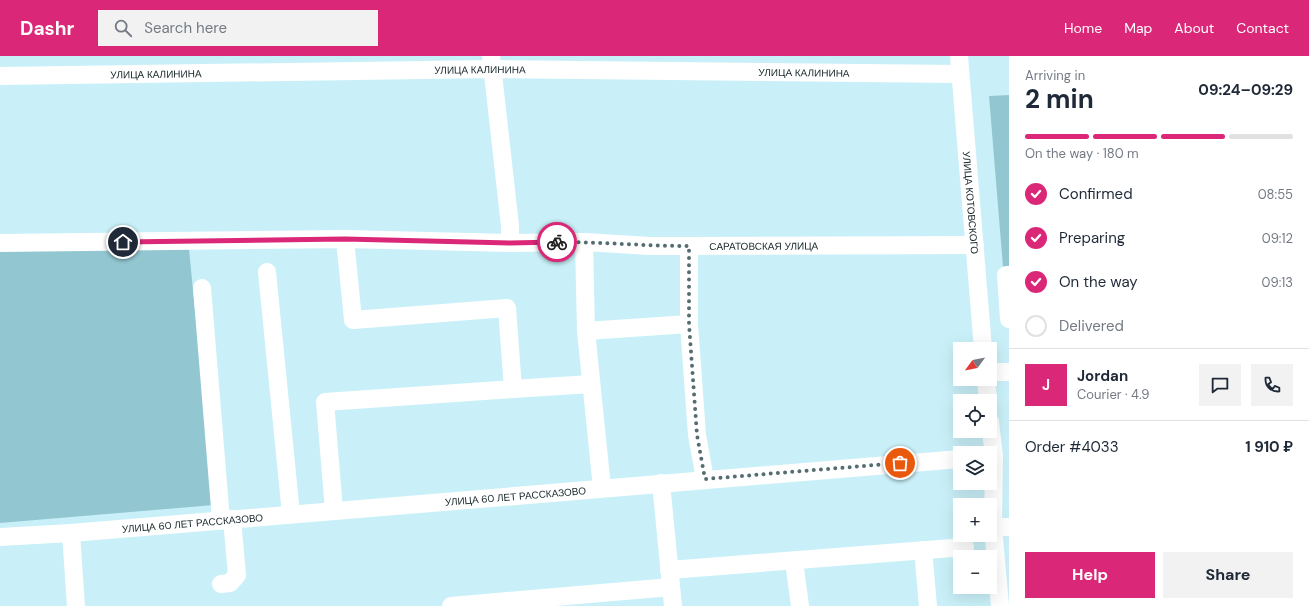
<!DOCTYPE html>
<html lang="en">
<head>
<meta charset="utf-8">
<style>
  :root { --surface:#fff; --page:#f2f2f3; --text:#1f2937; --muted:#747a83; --line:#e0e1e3; --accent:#db2777 }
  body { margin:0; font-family:"DM Sans",sans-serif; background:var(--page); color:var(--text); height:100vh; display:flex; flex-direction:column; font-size:15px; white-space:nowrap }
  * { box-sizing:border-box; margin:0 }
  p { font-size:13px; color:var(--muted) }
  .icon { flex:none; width:22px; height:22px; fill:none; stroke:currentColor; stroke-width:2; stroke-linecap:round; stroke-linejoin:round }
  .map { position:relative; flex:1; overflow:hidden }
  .side { display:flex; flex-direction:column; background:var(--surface); width:300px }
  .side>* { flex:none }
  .needle { width:26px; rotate:238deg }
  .fabs { position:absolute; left:953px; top:286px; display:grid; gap:8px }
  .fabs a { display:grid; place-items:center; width:44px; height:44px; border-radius:0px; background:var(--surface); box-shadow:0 4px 16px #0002; font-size:20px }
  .pin { position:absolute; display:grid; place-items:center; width:34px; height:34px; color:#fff; margin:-17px; border:2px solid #fff; border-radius:50%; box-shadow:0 1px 4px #0007 }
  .courier { position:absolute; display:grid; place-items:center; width:40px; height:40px; margin:-20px; border:3px solid #db2777; border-radius:50%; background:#fff; color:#222; box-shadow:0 1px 5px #0007 }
  .overview em { font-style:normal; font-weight:700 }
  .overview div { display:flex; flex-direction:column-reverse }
  .overview { display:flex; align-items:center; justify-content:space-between; height:68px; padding:0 16px }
  h1 { font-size:26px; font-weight:700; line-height:30px }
  .bar { display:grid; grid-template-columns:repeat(4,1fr); gap:6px 4px; align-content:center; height:48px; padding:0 16px }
  .bar i { height:5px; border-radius:3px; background:var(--line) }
  .bar .active { background:var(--accent) }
  .bar p { grid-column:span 4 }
  .line { display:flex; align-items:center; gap:10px; padding:0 16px; border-top:1px solid var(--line) }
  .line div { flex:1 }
  .round { display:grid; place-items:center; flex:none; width:42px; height:42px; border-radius:0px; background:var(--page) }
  ol { padding:0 16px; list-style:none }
  li { display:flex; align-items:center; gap:12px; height:44px }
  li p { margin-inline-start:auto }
  li .icon { padding:4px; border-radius:50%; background:var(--accent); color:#fff; stroke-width:4 }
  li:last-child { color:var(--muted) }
  li i { width:22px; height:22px; border:2px solid var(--line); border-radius:50% }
  .button { display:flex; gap:8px; margin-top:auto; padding:8px 16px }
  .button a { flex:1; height:46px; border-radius:0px; background:var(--accent); color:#fff; font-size:16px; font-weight:700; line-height:46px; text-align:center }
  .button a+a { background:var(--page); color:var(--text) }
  header { display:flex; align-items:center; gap:24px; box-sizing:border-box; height:56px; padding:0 20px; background:var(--accent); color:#fff }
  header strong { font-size:19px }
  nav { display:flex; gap:22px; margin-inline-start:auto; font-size:14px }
  .search { width:280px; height:36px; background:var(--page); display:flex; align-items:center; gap:10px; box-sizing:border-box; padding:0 14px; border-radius:0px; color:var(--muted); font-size:15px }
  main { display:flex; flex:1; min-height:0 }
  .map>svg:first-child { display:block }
  .green { fill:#92c7d1 }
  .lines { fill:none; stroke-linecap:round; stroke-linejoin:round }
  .minor { stroke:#fff; stroke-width:18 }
  .done { stroke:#556d71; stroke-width:4; stroke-dasharray:0 7.2 }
  .route { stroke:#db2777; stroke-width:5 }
  .labels { text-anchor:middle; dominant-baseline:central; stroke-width:4; stroke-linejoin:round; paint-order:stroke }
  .street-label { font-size:10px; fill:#172629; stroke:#c9f0f8 }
</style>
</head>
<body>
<header>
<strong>Dashr</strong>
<div class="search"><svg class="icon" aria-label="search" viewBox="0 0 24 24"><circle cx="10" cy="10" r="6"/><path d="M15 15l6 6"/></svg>Search here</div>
<nav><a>Home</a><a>Map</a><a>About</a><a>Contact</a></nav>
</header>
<main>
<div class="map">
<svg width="1009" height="550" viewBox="0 0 1009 550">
  <rect width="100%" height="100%" fill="#c9f0f8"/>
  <!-- green -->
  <path class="green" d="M 1009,39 L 1009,211 L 1003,211 L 989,40 Z
    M 0,193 L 189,193 L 214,449 L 0,467 Z"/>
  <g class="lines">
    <!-- minor -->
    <g class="minor">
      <path d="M 491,0 L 510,170 L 510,187"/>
      <path id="s1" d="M 959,0 L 983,293"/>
      <path id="s2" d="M 0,20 L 492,13 L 960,18"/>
      <path d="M 345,183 L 353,264 L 507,252 L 513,333 L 591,328"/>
      <path d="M 584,186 L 586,275 L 602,432"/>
      <path id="s3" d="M 0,187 L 345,183 L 510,187 L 584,186 L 650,190 L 689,190 L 975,189"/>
      <path d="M 689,190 L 689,268 L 697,379 L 705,423"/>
      <path d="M 267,216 L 291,458"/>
      <path d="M 1009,219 L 1006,219 L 1009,263"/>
      <path d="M 202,232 L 221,464"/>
      <path d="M 586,275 L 689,268"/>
      <path d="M 990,316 L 1009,316"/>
      <path d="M 986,323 L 988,345"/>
      <path d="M 990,366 L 994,400 L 993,471 L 1000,550"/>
      <path d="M 661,427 L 673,550"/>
      <path d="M 334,454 L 325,346 L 513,333"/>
      <path d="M 993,471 L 1009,471"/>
      <path d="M 71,477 L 76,550"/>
      <path id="s4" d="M 0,481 L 71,477 L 960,403"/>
      <path d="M 923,494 L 928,550"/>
      <path d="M 794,505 L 800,550"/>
      <path d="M 669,514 L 965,491"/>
      <path d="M 221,528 L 230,527 L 237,519 L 232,463"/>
      <path d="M 451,550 L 671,531"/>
    </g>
  </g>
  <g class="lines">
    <!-- done -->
    <path class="done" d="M 557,186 C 601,186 645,190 689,190 L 689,268 L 697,379 L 705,423 L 900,407"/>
    <!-- route -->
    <path class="route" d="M 123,186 L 345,183 L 510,187 L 557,186"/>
  </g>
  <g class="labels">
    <!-- street labels -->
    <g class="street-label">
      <text stroke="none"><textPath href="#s2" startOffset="480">УЛИЦА КАЛИНИНА</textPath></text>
      <text stroke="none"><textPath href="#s2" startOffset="804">УЛИЦА КАЛИНИНА</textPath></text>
      <text stroke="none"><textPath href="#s2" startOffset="156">УЛИЦА КАЛИНИНА</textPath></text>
      <text stroke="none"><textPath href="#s1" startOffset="147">УЛИЦА КОТОВСКОГО</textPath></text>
      <text stroke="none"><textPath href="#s3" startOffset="764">САРАТОВСКАЯ УЛИЦА</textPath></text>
      <text stroke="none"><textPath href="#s4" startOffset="517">УЛИЦА 60 ЛЕТ РАССКАЗОВО</textPath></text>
      <text stroke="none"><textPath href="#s4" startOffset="193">УЛИЦА 60 ЛЕТ РАССКАЗОВО</textPath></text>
    </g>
  </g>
</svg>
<div class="fabs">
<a><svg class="needle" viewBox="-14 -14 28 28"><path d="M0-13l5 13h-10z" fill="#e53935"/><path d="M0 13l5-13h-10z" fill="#747a83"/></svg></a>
<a><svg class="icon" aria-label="locate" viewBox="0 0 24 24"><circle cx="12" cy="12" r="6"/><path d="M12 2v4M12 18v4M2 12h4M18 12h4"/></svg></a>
<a><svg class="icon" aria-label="layers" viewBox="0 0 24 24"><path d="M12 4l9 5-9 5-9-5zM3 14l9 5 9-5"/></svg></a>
<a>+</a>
<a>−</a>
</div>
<div class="pin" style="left:900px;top:407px;background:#ea580c"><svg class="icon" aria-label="bag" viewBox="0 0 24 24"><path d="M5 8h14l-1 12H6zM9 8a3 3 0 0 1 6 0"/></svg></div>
<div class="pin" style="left:123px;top:186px;background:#1f2937"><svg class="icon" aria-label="home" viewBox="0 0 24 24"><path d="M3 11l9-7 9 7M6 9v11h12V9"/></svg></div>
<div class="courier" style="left:557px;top:186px"><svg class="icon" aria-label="bike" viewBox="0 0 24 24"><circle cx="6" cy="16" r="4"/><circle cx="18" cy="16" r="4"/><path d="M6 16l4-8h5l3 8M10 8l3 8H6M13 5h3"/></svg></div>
</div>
<section class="side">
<div class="overview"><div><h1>2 min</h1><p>Arriving in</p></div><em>09:24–09:29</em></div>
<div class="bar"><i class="active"></i><i class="active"></i><i class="active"></i><i></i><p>On the way · 180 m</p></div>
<ol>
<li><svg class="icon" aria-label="check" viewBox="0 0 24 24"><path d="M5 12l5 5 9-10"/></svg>Confirmed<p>08:55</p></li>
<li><svg class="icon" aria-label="check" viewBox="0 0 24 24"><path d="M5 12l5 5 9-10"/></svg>Preparing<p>09:12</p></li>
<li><svg class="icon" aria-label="check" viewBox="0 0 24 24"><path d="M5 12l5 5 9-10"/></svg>On the way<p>09:13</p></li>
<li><i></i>Delivered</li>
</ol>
<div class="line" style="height:72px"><b class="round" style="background:var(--accent);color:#fff">J</b><div><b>Jordan</b><p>Courier · 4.9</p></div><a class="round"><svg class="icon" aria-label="chat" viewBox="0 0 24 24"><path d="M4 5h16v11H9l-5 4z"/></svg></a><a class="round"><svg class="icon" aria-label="phone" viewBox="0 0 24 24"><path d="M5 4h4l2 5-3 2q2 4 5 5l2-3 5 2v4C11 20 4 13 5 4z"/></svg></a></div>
<div class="line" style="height:52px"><div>Order #4033</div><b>1 910 ₽</b></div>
<div class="button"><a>Help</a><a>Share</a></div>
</section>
</main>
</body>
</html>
